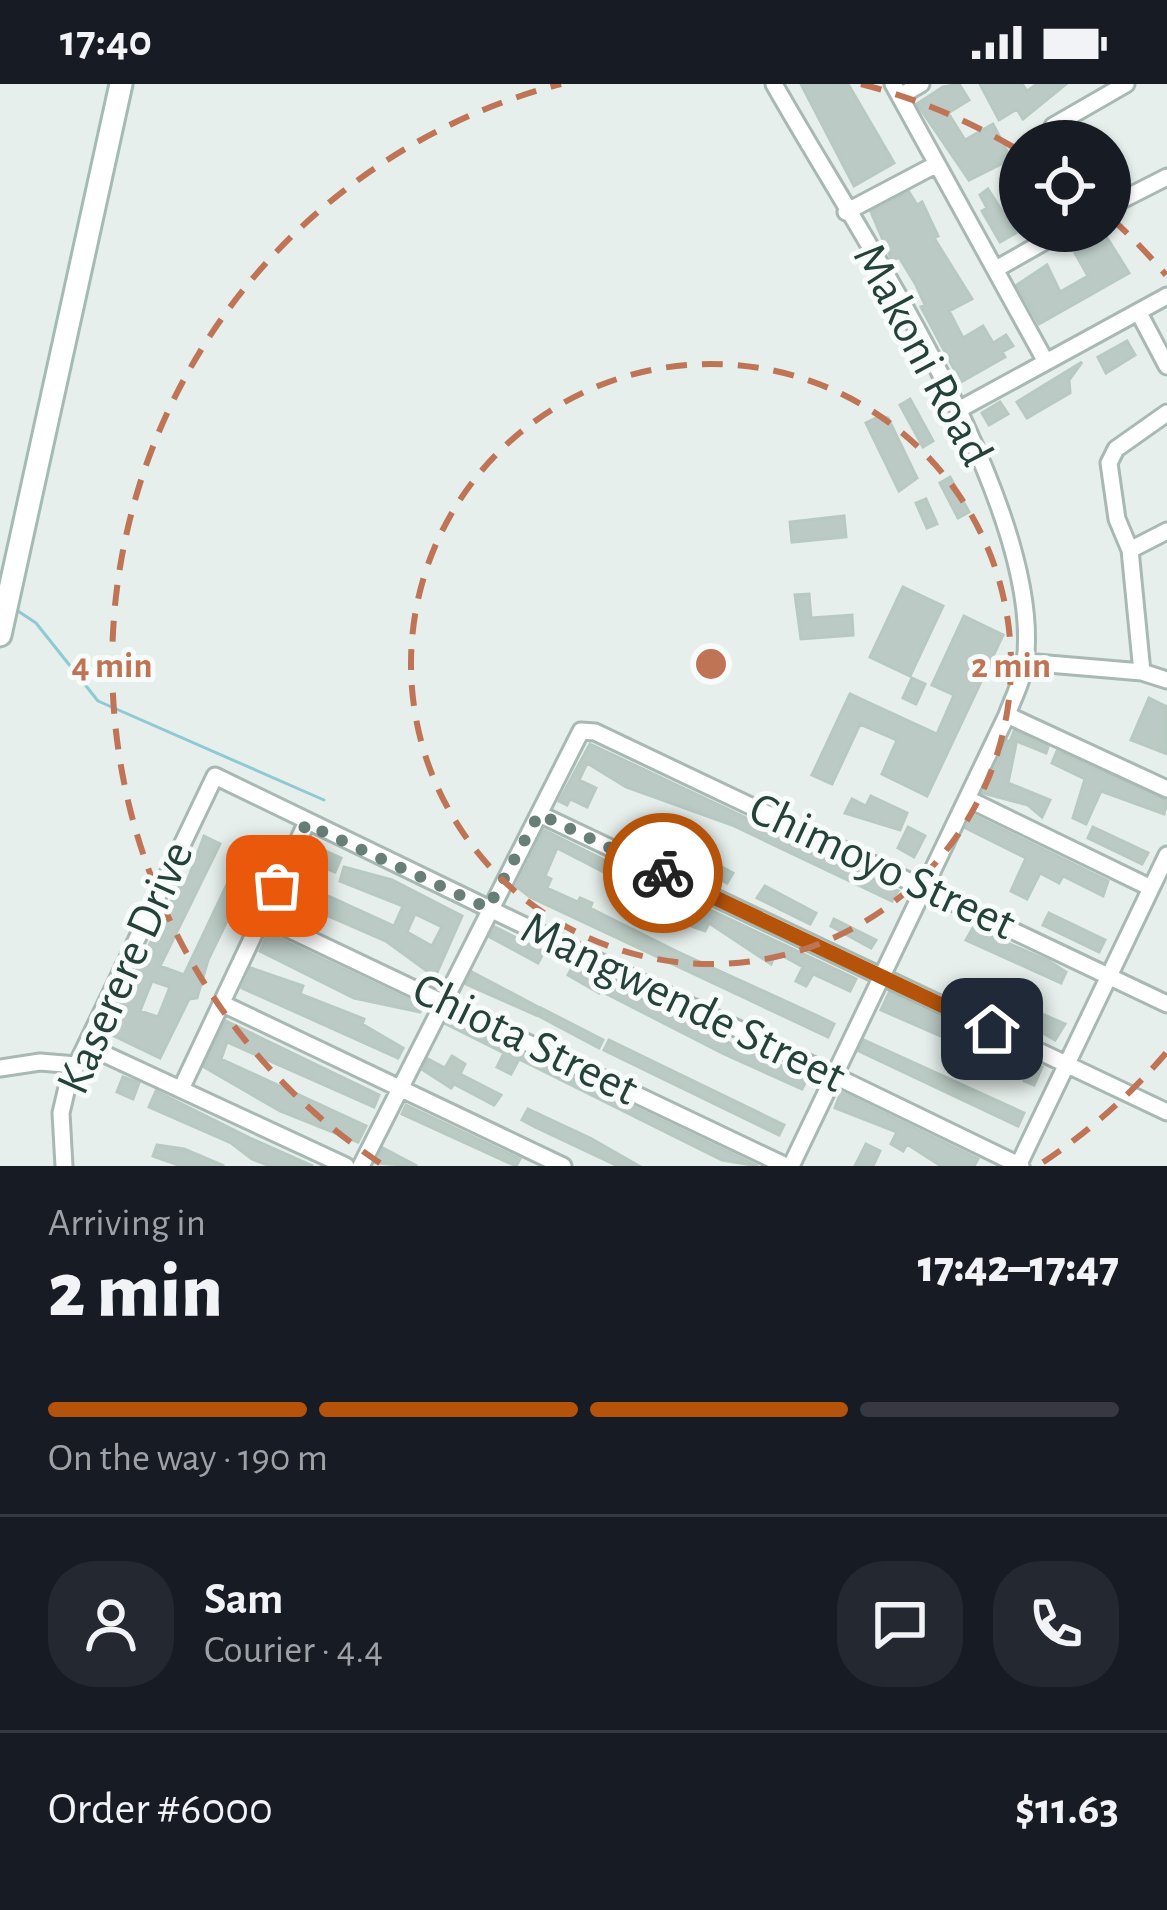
<!DOCTYPE html>
<html lang="en">
<head>
<meta charset="utf-8">
<style>
  :root { --surface:#171b24; --page:#242831; --text:#f1f3f6; --muted:#9ea1a6; --line:#363941; --accent:#b45309 }
  body { margin:0; font-family:"Alegreya Sans",sans-serif; background:var(--page); color:var(--text); height:100vh; display:flex; flex-direction:column; font-size:45px; white-space:nowrap }
  * { box-sizing:border-box; margin:0 }
  p { font-size:39px; color:var(--muted) }
  .icon { flex:none; width:66px; height:66px; fill:none; stroke:currentColor; stroke-width:2; stroke-linecap:round; stroke-linejoin:round }
  .map { position:relative; height:1082px; overflow:hidden }
  .details { display:flex; flex-direction:column; background:var(--surface); flex:1 }
  .details>* { flex:none }
  .controls { position:absolute; left:999px; top:36px; display:grid; gap:24px }
  .controls a { display:grid; place-items:center; width:132px; height:132px; border-radius:50%; background:var(--surface); box-shadow:0 3px 9px #0004; font-size:60px }
  .pin { position:absolute; display:grid; place-items:center; width:102px; height:102px; color:#fff; margin:-51px; border-radius:24px; box-shadow:0 6px 18px #0006 }
  .courier { position:absolute; display:grid; place-items:center; width:120px; height:120px; margin:-60px; border:9px solid #b45309; border-radius:50%; background:#fff; color:#222; box-shadow:0 3px 15px #0007 }
  .headline em { font-style:normal; font-weight:800 }
  .headline div { display:flex; flex-direction:column-reverse }
  .headline { display:flex; align-items:center; justify-content:space-between; height:204px; padding:0 48px }
  h1 { font-size:78px; font-weight:800; line-height:90px }
  .bar { display:grid; grid-template-columns:repeat(4,1fr); gap:18px 12px; align-content:center; height:144px; padding:0 48px }
  .bar i { height:15px; border-radius:9px; background:var(--line) }
  .bar .current { background:var(--accent) }
  .bar p { grid-column:span 4 }
  .line { display:flex; align-items:center; gap:30px; padding:0 48px; border-top:3px solid var(--line) }
  .line div { flex:1 }
  .round { display:grid; place-items:center; flex:none; width:126px; height:126px; border-radius:48px; background:var(--page) }
  .status { display:flex; justify-content:space-between; align-items:center; height:84px; padding:0 60px; background:var(--surface); direction:ltr }
  .status svg { height:33px; fill:currentColor }
  .map>svg:first-child { display:block }
  .lines { fill:none; stroke-linecap:round; stroke-linejoin:round }
  .stream { stroke:#8ec9d4; stroke-width:3 }
  .building { fill:#bbcac4; stroke:#b8c9c2; stroke-width:3; fill-rule:evenodd }
  .street-casing { stroke:#a8b8b2; stroke-width:21 }
  .secondary-casing { stroke:#a4bbb3; stroke-width:27 }
  .street { stroke:#fff; stroke-width:15 }
  .secondary { stroke:#fff; stroke-width:21 }
  .done { stroke:#687f78; stroke-width:12; stroke-dasharray:0 21.6 }
  .route { stroke:#b45309; stroke-width:15 }
  .ring { fill:none; stroke:#c07456; stroke-width:6; stroke-dasharray:21 15 }
  .labels { text-anchor:middle; dominant-baseline:central; stroke-width:10; stroke-linejoin:round; paint-order:stroke }
  .street-label { font-size:48px; fill:#24423a; stroke:#f7fbf9 }
  .centre { fill:#c07456; stroke:#f7fbf9; stroke-width:6 }
  .ring-label { font-size:36px; text-anchor:middle; font-weight:bold; fill:#c07456; stroke:#f7fbf9; stroke-width:10; stroke-linejoin:round; paint-order:stroke }
</style>
</head>
<body>
<div class="status"><b>17:40</b><svg viewBox="0 0 49 12"><path d="M0 12V9h3v3zM5 12V6h3v6zM10 12V3h3v9zM15 12V0h3v12zM26 1h20v11H26zM47 4h2v5h-2z"/></svg></div>
<div class="map">
<svg width="1167" height="1082" viewBox="0 0 1167 1082">
  <rect width="100%" height="100%" fill="#e6efeb"/>
  <g class="lines">
    <!-- stream -->
    <path class="stream" d="M 18,527 L 36,539 L 98,617 L 324,716"/>
  </g>
  <!-- building -->
  <path class="building" d="M 801,0 L 848,0 L 894,79 L 854,102 Z
    M 959,0 L 969,16 L 948,29 L 965,56 L 993,40 L 1011,75 L 969,96 L 917,20 L 943,3 Z
    M 980,0 L 1022,0 L 1027,7 L 1037,0 L 1066,0 L 1023,35 L 1017,25 L 999,36 Z
    M 988,105 L 1016,149 L 1000,158 L 982,127 L 987,124 L 980,111 Z
    M 909,108 L 917,121 L 922,118 L 938,152 L 934,154 L 972,215 L 949,227 L 963,254 L 983,242 L 993,259 L 1006,251 L 1013,262 L 1002,268 L 1005,273 L 961,298 L 921,223 L 925,221 L 916,201 L 899,173 L 892,177 L 871,128 Z
    M 1104,149 L 1129,189 L 1039,240 L 1017,201 L 1047,181 L 1060,208 L 1088,192 L 1075,169 Z
    M 1127,257 L 1135,271 L 1106,289 L 1098,273 Z
    M 1082,278 L 1069,296 L 1070,309 L 1027,334 L 1017,318 Z
    M 910,315 L 933,357 L 923,363 L 900,321 Z
    M 1000,318 L 1008,330 L 989,341 L 982,329 Z
    M 880,332 L 888,334 L 917,394 L 899,407 L 866,339 Z
    M 950,393 L 969,428 L 958,434 L 940,399 Z
    M 926,415 L 937,440 L 927,444 L 916,419 Z
    M 844,432 L 846,453 L 792,458 L 790,438 Z
    M 903,503 L 943,522 L 910,592 L 870,573 Z
    M 809,510 L 811,534 L 852,531 L 853,551 L 801,555 L 795,511 Z
    M 964,532 L 1003,551 L 927,712 L 882,690 L 897,656 L 860,640 L 832,700 L 812,691 L 850,610 L 937,650 L 954,611 L 932,601 Z
    M 912,594 L 925,600 L 916,620 L 903,614 Z
    M 1149,614 L 1167,623 L 1167,670 L 1131,656 Z
    M 1014,647 L 1048,663 L 1046,669 L 1011,655 Z
    M 1008,657 L 1016,660 L 1008,699 L 1050,716 L 1042,733 L 1028,721 L 983,709 Z
    M 590,660 L 839,778 L 898,807 L 892,817 L 732,741 L 626,703 L 587,679 L 579,696 L 596,704 L 587,723 L 570,715 L 567,721 L 559,717 Z
    M 1057,667 L 1167,717 L 1164,730 L 1101,707 L 1086,740 L 1073,734 L 1085,695 L 1052,679 Z
    M 871,712 L 907,729 L 900,746 L 845,729 L 852,715 L 866,722 Z
    M 973,731 L 1108,797 L 1103,812 L 1063,792 L 1059,799 L 1040,789 L 1027,815 L 1011,807 L 1026,774 L 966,744 Z
    M 908,743 L 925,752 L 914,773 L 898,764 Z
    M 1093,743 L 1148,769 L 1142,780 L 1088,754 Z
    M 544,746 L 632,790 L 627,800 L 557,764 L 545,792 L 551,795 L 547,804 L 578,818 L 580,814 L 592,819 L 590,824 L 678,868 L 818,932 L 834,940 L 828,953 L 530,813 L 516,802 Z
    M 204,752 L 220,760 L 160,882 L 184,891 L 231,792 L 246,769 L 257,775 L 208,876 L 197,914 L 189,915 L 160,974 L 110,950 L 122,914 L 184,793 L 188,795 ZM 152,897 L 170,903 L 158,933 L 140,927 Z
    M 310,760 L 341,774 L 335,788 L 303,775 Z
    M 681,761 L 733,789 L 727,799 L 676,773 Z
    M 344,783 L 392,796 L 462,832 L 435,893 L 386,857 L 285,813 L 293,796 L 394,842 L 403,822 L 340,797 ZM 415,830 L 442,843 L 432,862 L 407,848 Z
    M 658,801 L 856,895 L 850,907 L 813,890 L 806,902 L 796,897 L 803,883 L 776,868 L 771,880 L 709,839 L 705,847 L 646,826 Z
    M 765,802 L 816,829 L 810,840 L 757,814 Z
    M 1049,829 L 1105,856 L 1099,868 L 1043,841 Z
    M 834,835 L 876,856 L 871,864 L 831,842 Z
    M 495,843 L 544,868 L 538,879 L 490,853 Z
    M 973,844 L 1049,877 L 1066,888 L 1061,899 L 966,856 Z
    M 268,849 L 422,922 L 420,928 L 354,914 L 260,867 Z
    M 573,882 L 604,899 L 599,909 L 568,891 Z
    M 251,884 L 303,902 L 300,910 L 364,935 L 362,940 L 403,964 L 398,974 L 242,904 Z
    M 472,888 L 540,924 L 536,931 L 466,900 Z
    M 612,900 L 713,952 L 808,993 L 802,1005 L 724,970 L 607,910 Z
    M 889,909 L 1042,983 L 1034,1001 L 1024,997 L 1027,990 L 999,975 L 993,988 L 959,973 L 964,962 L 881,926 Z
    M 541,924 L 603,956 L 599,964 L 537,931 Z
    M 1035,927 L 1065,940 L 1055,956 L 1027,940 Z
    M 449,935 L 758,1082 L 722,1076 L 519,975 L 511,990 L 497,983 L 504,969 L 446,940 Z
    M 226,937 L 379,1011 L 374,1023 L 227,958 L 221,975 L 366,1042 L 358,1058 L 280,1027 L 204,983 Z
    M 609,956 L 784,1041 L 779,1051 L 618,973 L 604,966 Z
    M 864,956 L 1024,1029 L 1018,1042 L 859,967 Z
    M 452,972 L 465,980 L 460,990 L 501,1011 L 494,1021 L 454,1000 L 451,1004 L 423,986 L 428,975 L 445,984 Z
    M 123,993 L 139,999 L 133,1015 L 117,1008 Z
    M 156,1007 L 250,1054 L 313,1082 L 270,1082 L 252,1075 L 231,1059 L 149,1023 Z
    M 841,1008 L 978,1075 L 974,1082 L 941,1082 L 907,1060 L 903,1067 L 891,1060 L 897,1048 L 835,1024 Z
    M 406,1021 L 520,1075 L 516,1082 L 402,1030 Z
    M 528,1025 L 590,1054 L 639,1082 L 618,1082 L 535,1043 L 522,1036 Z
    M 866,1060 L 880,1067 L 873,1082 L 855,1082 Z
    M 157,1061 L 184,1065 L 224,1082 L 181,1082 L 153,1072 Z
    M 383,1064 L 417,1082 L 376,1079 Z"/>
  <g class="lines">
    <defs>
      <path id="street" d="M 774,0 C 852,139 1046,421 1025,579 C 1023,596 1013,614 1007,631 L 791,1082
        M 893,0 L 1046,278
        M 900,12 L 921,0
        M 1047,57 L 1053,42 L 1126,0
        M 1110,122 L 1167,93
        M 846,128 L 937,80
        M 996,185 L 1063,147
        M 1139,229 L 1167,282
        M 960,325 L 1167,212
        M 1130,466 L 1167,447
        M 1025,578 L 1142,588 L 1167,596
        M 1142,588 L 1130,466 L 1117,435 L 1109,379 L 1116,365 L 1167,329
        M 1007,631 L 1167,705
        M 968,715 L 1151,804
        M 539,730 L 1167,1028
        M 263,833 L 786,1082
        M 221,919 L 563,1082
        M 87,962 L 346,1082
        M 0,984 L 40,978 L 76,981
        M 181,1005 L 306,740
        M 64,1082 L 61,1029 L 68,999 L 215,692 L 1021,1082
        M 361,1082 L 581,647 L 595,648 L 1167,920
        M 1018,1082 L 1167,771"/>
      <path id="secondary" d="M 0,551 L 121,0"/>
    </defs>
    <!-- street casing -->
    <use href="#street" class="street-casing"/>
    <!-- secondary casing -->
    <use href="#secondary" class="secondary-casing"/>
    <!-- street -->
    <use href="#street" class="street"/>
    <!-- secondary -->
    <use href="#secondary" class="secondary"/>
  </g>
  <g class="lines">
    <!-- done -->
    <path class="done" d="M 277,802 L 306,740 L 488,824 L 539,730 L 663,789"/>
    <!-- route -->
    <path class="route" d="M 663,789 L 992,945"/>
  </g>
  <!-- distance rings -->
  <g class="ring">
    <circle cx="711" cy="580" r="300"/>
    <path d="M1166 969A599 599 0 0 1 1042 1079M380 1079A599 599 0 0 1 561 0M861 0A599 599 0 0 1 1020 67M1112 135A599 599 0 0 1 1166 191"/>
  </g>
  <g class="labels">
    <!-- street labels -->
    <g class="street-label">
      <text transform="translate(922 271) rotate(62)">Makoni Road</text>
      <text transform="translate(882 783) rotate(25)">Chimoyo Street</text>
      <text transform="translate(126 884) rotate(-66)">Kaserere Drive</text>
      <text transform="translate(683 919) rotate(26)">Mangwende Street</text>
      <text transform="translate(525 956) rotate(26)">Chiota Street</text>
    </g>
  </g>
  <circle cx="711" cy="580" r="18" class="centre"/>
  <g class="ring-label">
    <text x="1011" y="593">2 min</text>
    <text x="112" y="593">4 min</text>
  </g>
</svg>
<div class="controls">
<a><svg class="icon" aria-label="locate" viewBox="0 0 24 24"><circle cx="12" cy="12" r="6"/><path d="M12 2v4M12 18v4M2 12h4M18 12h4"/></svg></a>
</div>
<div class="pin" style="left:277px;top:802px;background:#ea580c"><svg class="icon" aria-label="bag" viewBox="0 0 24 24"><path d="M5 8h14l-1 12H6zM9 8a3 3 0 0 1 6 0"/></svg></div>
<div class="pin" style="left:992px;top:945px;background:#1f2937"><svg class="icon" aria-label="home" viewBox="0 0 24 24"><path d="M3 11l9-7 9 7M6 9v11h12V9"/></svg></div>
<div class="courier" style="left:663px;top:789px"><svg class="icon" aria-label="bike" viewBox="0 0 24 24"><circle cx="6" cy="16" r="4"/><circle cx="18" cy="16" r="4"/><path d="M6 16l4-8h5l3 8M10 8l3 8H6M13 5h3"/></svg></div>
</div>
<section class="details">
<div class="headline"><div><h1>2 min</h1><p>Arriving in</p></div><em>17:42–17:47</em></div>
<div class="bar"><i class="current"></i><i class="current"></i><i class="current"></i><i></i><p>On the way · 190 m</p></div>
<div class="line" style="height:216px"><a class="round"><svg class="icon" aria-label="person" viewBox="0 0 24 24"><circle cx="12" cy="8" r="4"/><path d="M4 21q1-7 8-7t8 7"/></svg></a><div><b>Sam</b><p>Courier · 4.4</p></div><a class="round"><svg class="icon" aria-label="chat" viewBox="0 0 24 24"><path d="M4 5h16v11H9l-5 4z"/></svg></a><a class="round"><svg class="icon" aria-label="phone" viewBox="0 0 24 24"><path d="M5 4h4l2 5-3 2q2 4 5 5l2-3 5 2v4C11 20 4 13 5 4z"/></svg></a></div>
<div class="line" style="height:156px"><div>Order #6000</div><b>$11.63</b></div>
</section>
</body>
</html>
